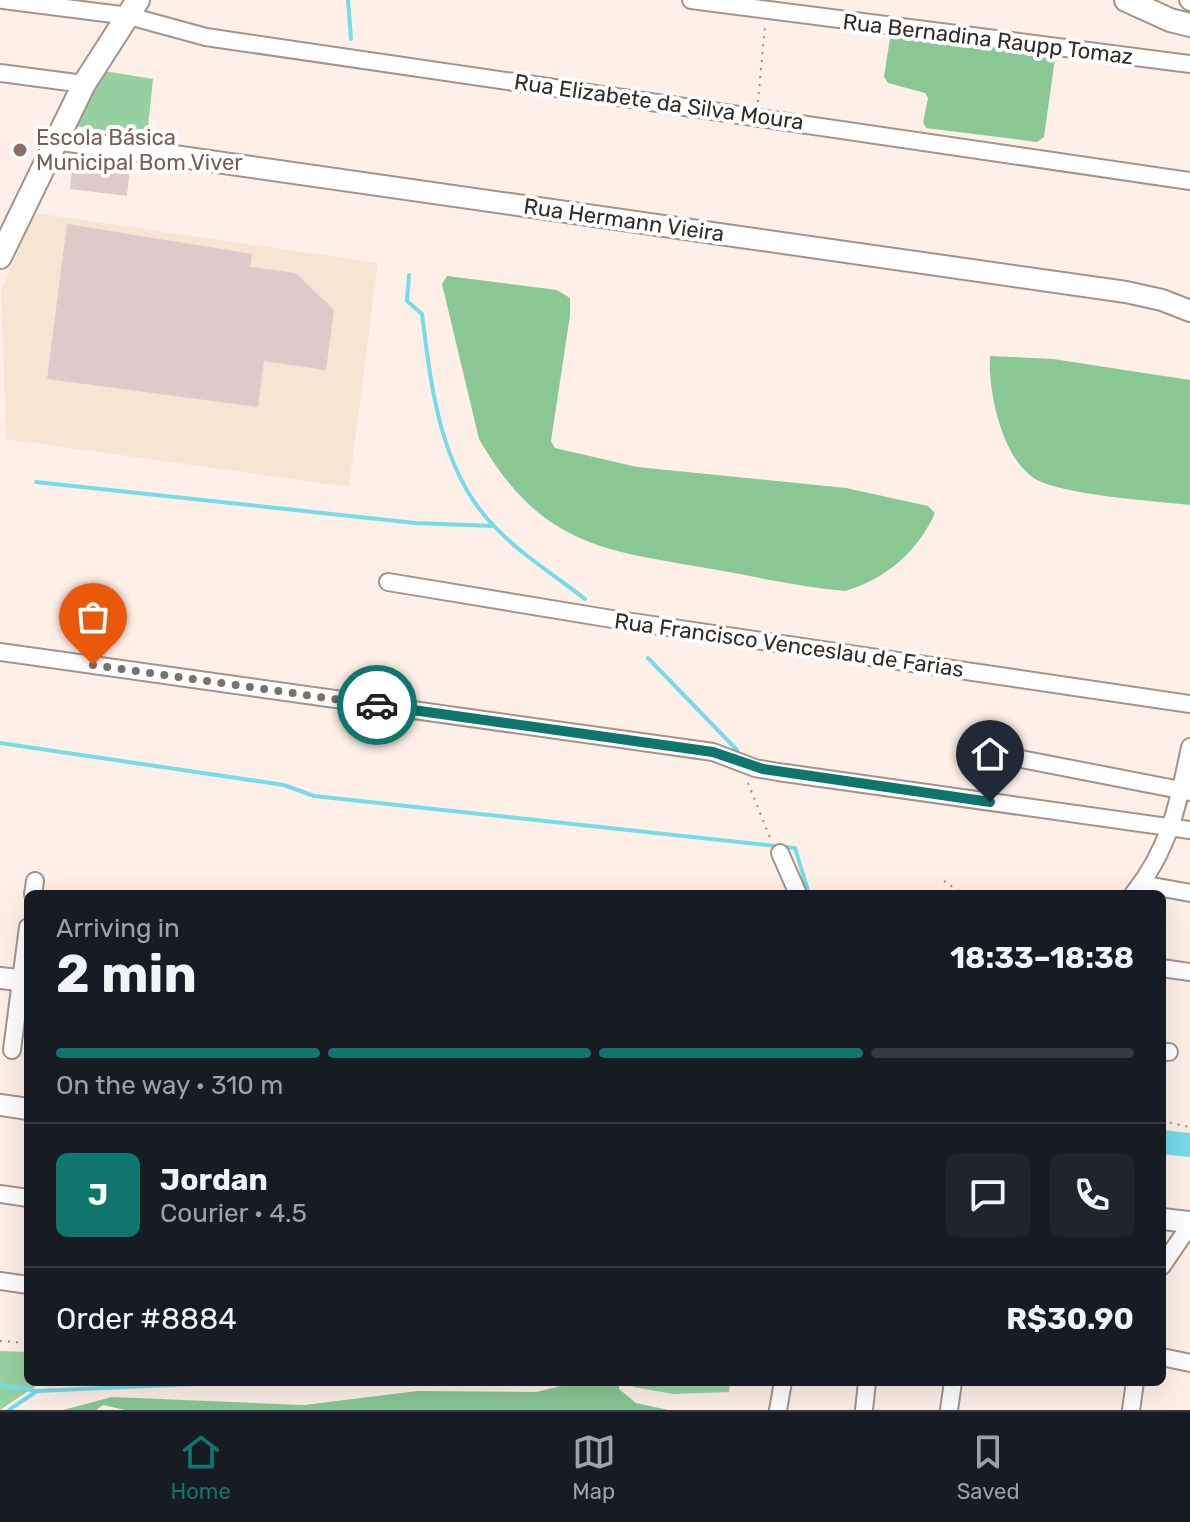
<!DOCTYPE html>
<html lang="en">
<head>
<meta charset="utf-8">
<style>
  :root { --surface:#171b24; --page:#20242c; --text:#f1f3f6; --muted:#9ea1a6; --line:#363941; --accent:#0f766e }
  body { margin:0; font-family:Rubik,sans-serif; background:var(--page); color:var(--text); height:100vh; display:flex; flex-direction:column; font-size:30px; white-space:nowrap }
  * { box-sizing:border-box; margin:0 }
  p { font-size:26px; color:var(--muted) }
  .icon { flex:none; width:44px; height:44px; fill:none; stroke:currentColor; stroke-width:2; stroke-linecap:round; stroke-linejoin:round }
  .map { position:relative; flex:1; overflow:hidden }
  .sheet { position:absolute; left:24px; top:890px; width:1142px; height:496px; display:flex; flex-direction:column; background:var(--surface); border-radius:12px; box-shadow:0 8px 32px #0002 }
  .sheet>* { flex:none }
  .pin { position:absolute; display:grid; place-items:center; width:68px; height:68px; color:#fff; margin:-82px -34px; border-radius:50% 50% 50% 0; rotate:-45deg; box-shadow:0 0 8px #0007 }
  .pin .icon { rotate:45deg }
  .courier { position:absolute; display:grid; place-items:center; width:80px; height:80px; margin:-40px; border:6px solid #0f766e; border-radius:50%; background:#fff; color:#222; box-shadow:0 2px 10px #0007 }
  .summary em { font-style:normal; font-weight:700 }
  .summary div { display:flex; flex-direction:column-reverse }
  .summary { display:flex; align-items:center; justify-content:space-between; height:136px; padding:0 32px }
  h1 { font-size:52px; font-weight:700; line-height:60px }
  .bar { display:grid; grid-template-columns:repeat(4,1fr); gap:12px 8px; align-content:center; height:96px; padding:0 32px }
  .bar i { height:10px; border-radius:6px; background:var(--line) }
  .bar .active { background:var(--accent) }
  .bar p { grid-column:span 4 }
  .line { display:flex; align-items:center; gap:20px; padding:0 32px; border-top:2px solid var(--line) }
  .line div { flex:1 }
  .round { display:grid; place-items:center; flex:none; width:84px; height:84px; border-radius:12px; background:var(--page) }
  .dock { display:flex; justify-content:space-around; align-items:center; height:112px; border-top:2px solid var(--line); background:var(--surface); font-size:22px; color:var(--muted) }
  .dock a { display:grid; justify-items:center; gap:4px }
  .dock .active { color:var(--accent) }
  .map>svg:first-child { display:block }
  .commercial { fill:#f7e5d4 }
  .green { fill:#96d1a1 }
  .forest { fill:#89c795 }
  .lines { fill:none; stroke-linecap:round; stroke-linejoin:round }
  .stream { stroke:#76dbea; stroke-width:4 }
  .river { stroke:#76dbea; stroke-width:24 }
  .building { fill:#e0cac8 }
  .minor-casing { stroke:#a49389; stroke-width:20 }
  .tertiary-casing { stroke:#a49389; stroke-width:24 }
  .secondary-casing { stroke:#a49389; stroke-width:26 }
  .path { stroke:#978d86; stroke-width:2; stroke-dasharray:2 6; stroke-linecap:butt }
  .minor { stroke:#fff; stroke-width:16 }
  .tertiary { stroke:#fff; stroke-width:20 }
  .secondary { stroke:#fff; stroke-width:22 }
  .done { stroke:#79716a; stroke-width:8; stroke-dasharray:0 14.4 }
  .route { stroke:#0f766e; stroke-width:10 }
  .education-dot { fill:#8d6e63; stroke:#fff; stroke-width:3 }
  .labels { text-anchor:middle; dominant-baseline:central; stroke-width:8; stroke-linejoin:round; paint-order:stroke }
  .street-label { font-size:22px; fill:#322c27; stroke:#fff }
  .education-label { font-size:22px; fill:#785e54; stroke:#fff; text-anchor:start }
</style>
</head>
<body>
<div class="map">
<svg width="1190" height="1410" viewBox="0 0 1190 1410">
  <rect width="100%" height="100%" fill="#fef0e7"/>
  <!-- commercial -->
  <path class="commercial" d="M 35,213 L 378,263 L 349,487 L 6,439 L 1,290 Z"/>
  <!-- green -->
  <path class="green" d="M 104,71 L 153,79 L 147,137 L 76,126 Z
    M 0,1351 L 28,1352 L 28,1382 L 69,1382 L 40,1383 L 0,1410 Z
    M 632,1382 L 730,1382 L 729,1392 L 673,1394 L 633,1387 Z"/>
  <!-- forest -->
  <path class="forest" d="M 899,32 L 1051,51 L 1055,58 L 1044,137 L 1037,142 L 926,128 L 923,122 L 928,98 L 925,93 L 888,83 L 884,77 L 890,38 Z
    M 447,276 L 557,290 L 570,298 L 570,315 L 551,441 L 555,448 L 637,467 L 846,488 L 928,506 L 935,513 C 917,552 886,579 845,591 C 800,587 757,577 712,569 C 602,550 541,546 479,439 L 442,284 Z
    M 990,356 L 1053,359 L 1190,380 L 1190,505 C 1157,501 1054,495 1031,476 C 1001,453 988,391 990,356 Z
    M 578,1382 L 620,1382 L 619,1389 L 636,1403 L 668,1410 L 125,1410 L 103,1405 L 96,1410 L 63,1410 L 112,1397 L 304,1405 L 418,1391 L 536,1392 Z"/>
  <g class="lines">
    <!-- stream -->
    <path class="stream" d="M 348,0 L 351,39
      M 409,275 L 407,301 L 422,314 C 431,386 440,471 494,526 C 520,554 556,576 585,599
      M 36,482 L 415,523 L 494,526
      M 648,658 L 737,750
      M 0,743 L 284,785 L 314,796 L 795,848 L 809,894
      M 0,1385 L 37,1391
      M 9,1410 L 37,1391 L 240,1382"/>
    <!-- river -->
    <path class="river" d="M 1162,1142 L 1190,1145"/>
  </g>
  <!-- building -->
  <path class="building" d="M 73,160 L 130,167 L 127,196 L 70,189 Z
    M 67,224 L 252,254 L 250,267 L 296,273 L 334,310 L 326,370 L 264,361 L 258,407 L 47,379 Z"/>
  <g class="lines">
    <defs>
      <path id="minor" d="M 3,0 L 129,16 L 206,37 L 1190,181
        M 691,0 L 1190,64
        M 1188,0 L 1190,2
        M 0,73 L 84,84
        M 388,582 L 612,619 L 1190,704
        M 0,652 L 713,752 L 755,768 L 778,772 L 1190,830
        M 1021,759 L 1190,792
        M 780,853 L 798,894
        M 1141,884 L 1190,893
        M 33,894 L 35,881
        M 1133,894 C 1169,850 1179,802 1190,747
        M 1162,968 L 1190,972
        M 12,1050 L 28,927
        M 1162,1052 L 1169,1052
        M 0,1194 L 28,1198
        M 1162,1266 L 1190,1225
        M 0,1281 L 28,1285
        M 1162,1357 L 1190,1363
        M 778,1410 L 783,1382
        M 864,1410 L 867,1382
        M 949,1410 L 953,1382
        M 1131,1410 L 1135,1382"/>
      <path id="tertiary" d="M 55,139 L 1126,292 L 1162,300 L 1190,311
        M 0,978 L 28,981
        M 0,1105 L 28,1109
        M 1162,1219 L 1190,1222"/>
      <path id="secondary" d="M 1126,0 L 1170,20 L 1190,25
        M 0,257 L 84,84 L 138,0"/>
    </defs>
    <!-- minor casing -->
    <use href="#minor" class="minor-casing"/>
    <!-- tertiary casing -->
    <use href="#tertiary" class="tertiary-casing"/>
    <!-- secondary casing -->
    <use href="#secondary" class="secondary-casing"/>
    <!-- path -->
    <path class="path" d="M 758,102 L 765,25
      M 748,783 L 771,840
      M 944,881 L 963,894
      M 1162,1121 L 1190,1127
      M 0,1341 L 28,1343"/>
    <!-- minor -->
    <use href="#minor" class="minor"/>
    <!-- tertiary -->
    <use href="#tertiary" class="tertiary"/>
    <!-- secondary -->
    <use href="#secondary" class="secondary"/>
  </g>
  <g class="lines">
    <!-- done -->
    <path class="done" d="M 93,665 L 377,705"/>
    <!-- route -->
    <path class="route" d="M 377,705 L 713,752 L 763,769 L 990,802"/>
  </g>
  <!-- markers -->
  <circle class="education-dot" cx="20" cy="150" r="8"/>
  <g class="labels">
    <!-- street labels -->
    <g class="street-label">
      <text transform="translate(988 39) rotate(7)">Rua Bernadina Raupp Tomaz</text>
      <text transform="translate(659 102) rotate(8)">Rua Elizabete da Silva Moura</text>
      <text transform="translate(624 220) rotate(8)">Rua Hermann Vieira</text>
      <text transform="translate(789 645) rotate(8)">Rua Francisco Venceslau de Farias</text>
    </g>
    <!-- education labels -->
    <g class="education-label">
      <text x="36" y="137">Escola Básica<tspan x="36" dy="25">Municipal Bom Viver</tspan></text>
    </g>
  </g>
</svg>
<div class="pin" style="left:93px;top:665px;background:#ea580c"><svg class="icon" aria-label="bag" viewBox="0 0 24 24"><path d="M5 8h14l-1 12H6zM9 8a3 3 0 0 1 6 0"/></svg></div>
<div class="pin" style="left:990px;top:802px;background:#1f2937"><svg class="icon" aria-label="home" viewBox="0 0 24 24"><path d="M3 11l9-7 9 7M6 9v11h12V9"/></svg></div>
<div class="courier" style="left:377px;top:705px"><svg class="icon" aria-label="car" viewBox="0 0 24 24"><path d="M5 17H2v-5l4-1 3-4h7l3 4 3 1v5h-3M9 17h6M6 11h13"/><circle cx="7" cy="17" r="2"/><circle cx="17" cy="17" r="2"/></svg></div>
<section class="sheet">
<div class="summary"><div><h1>2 min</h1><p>Arriving in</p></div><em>18:33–18:38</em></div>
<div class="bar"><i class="active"></i><i class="active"></i><i class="active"></i><i></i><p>On the way · 310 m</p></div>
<div class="line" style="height:144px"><b class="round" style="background:var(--accent);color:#fff">J</b><div><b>Jordan</b><p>Courier · 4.5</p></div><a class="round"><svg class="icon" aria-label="chat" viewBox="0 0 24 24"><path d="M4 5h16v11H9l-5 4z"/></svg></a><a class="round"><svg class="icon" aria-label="phone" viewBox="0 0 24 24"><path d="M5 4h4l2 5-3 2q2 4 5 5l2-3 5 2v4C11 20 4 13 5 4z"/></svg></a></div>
<div class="line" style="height:104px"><div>Order #8884</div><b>R$30.90</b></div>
</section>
</div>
<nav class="dock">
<a class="active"><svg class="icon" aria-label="home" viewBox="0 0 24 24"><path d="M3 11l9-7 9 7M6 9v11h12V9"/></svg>Home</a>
<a><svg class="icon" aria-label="map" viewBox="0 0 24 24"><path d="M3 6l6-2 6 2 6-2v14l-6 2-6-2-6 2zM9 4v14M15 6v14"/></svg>Map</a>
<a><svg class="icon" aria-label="saved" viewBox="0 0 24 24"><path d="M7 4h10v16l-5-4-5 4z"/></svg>Saved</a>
</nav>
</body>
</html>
